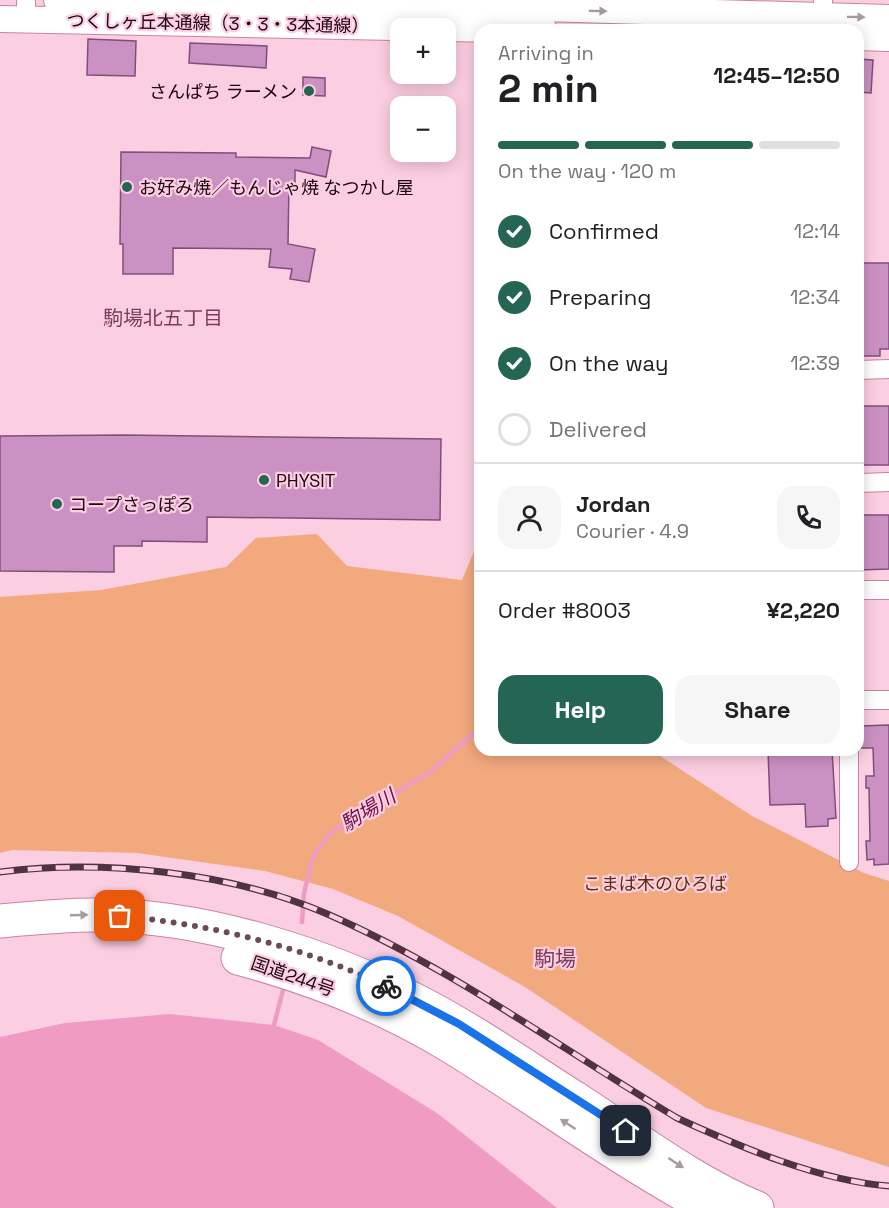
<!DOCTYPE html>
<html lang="en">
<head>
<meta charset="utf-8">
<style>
  :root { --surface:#fff; --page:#f6f6f6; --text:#202124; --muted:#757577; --line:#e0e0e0; --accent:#256553 }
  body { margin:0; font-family:"Space Grotesk","Noto Sans JP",sans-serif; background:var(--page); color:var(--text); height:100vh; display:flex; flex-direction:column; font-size:22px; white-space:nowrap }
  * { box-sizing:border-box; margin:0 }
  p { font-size:20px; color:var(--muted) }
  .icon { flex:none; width:33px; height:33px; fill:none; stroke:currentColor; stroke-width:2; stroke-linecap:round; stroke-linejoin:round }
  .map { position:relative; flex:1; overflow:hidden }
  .sheet { position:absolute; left:474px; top:24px; width:390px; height:732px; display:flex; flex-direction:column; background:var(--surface); border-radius:18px; box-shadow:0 3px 15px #0003 }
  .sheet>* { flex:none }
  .tools { position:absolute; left:390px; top:18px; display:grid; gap:12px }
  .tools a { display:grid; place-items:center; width:66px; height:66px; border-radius:12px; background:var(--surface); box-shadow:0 3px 15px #0003; font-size:30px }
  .pin { position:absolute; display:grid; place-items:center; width:51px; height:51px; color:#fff; margin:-26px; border-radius:12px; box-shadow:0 3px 9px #0006 }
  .courier { position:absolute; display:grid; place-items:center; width:60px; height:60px; margin:-30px; border:4px solid #1a73e8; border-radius:50%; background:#fff; color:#222; box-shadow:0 2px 8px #0007 }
  .summary em { font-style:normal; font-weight:800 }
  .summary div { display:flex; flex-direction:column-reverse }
  .summary { display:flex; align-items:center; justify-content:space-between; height:102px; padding:0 24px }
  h1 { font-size:39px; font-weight:800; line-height:45px }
  .bar { display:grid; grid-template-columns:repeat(4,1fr); gap:9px 6px; align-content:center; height:72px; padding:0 24px }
  .bar i { height:8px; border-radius:4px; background:var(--line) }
  .bar .selected { background:var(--accent) }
  .bar p { grid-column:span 4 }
  .line { display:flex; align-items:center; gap:15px; padding:0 24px; border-top:2px solid var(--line) }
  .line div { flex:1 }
  .round { display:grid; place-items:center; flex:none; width:63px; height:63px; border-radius:18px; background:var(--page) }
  ol { padding:0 24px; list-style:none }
  li { display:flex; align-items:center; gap:18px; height:66px }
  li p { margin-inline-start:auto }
  li .icon { padding:6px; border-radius:50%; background:var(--accent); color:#fff; stroke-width:4 }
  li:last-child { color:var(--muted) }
  li i { width:33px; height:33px; border:3px solid var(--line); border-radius:50% }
  .primary-button { display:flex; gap:12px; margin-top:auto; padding:12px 24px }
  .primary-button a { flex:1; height:69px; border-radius:18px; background:var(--accent); color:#fff; font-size:24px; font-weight:800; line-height:69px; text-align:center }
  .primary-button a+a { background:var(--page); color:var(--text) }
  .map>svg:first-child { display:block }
  .green { fill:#f2a97e }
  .water { fill:#f09cc2 }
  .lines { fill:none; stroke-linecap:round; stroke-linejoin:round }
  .stream { stroke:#f09cc2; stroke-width:4.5 }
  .building { fill:#cb91c3; stroke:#824d7c; stroke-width:1.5 }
  .street-casing { stroke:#ca83a3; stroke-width:20 }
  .secondary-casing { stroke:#ca83a3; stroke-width:28 }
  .highway-casing { stroke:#ca83a3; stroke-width:35 }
  .street { stroke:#fff; stroke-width:18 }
  .secondary { stroke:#fff; stroke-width:26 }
  .highway { stroke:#fff; stroke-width:33 }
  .rail-casing { stroke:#503341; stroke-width:7 }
  .rail { stroke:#fccee1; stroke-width:4.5; stroke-dasharray:14; stroke-linecap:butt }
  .oneway { fill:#a59ba0 }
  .done { stroke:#6b4b5a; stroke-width:6; stroke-dasharray:0 10.8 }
  .route { stroke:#1a73e8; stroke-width:8 }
  .poi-dot { fill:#256553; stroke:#fccee1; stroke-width:2 }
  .labels { text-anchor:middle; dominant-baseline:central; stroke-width:4.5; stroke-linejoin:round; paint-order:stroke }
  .street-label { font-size:18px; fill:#1d0511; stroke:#fccee1 }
  .poi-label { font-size:18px; fill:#1d0511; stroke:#fccee1; text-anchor:start }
  .park-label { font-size:18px; fill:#5e2d0a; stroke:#fccee1 }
  .neighbourhood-label { font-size:20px; fill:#7c3c5b; stroke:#fccee1 }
  .water-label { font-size:20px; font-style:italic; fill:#710f48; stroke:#fccee1 }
  .quarter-label { font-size:21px; fill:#7c3c5b; stroke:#fccee1 }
</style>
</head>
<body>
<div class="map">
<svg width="889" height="1208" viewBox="0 0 889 1208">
  <rect width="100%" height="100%" fill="#fccee1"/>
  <!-- green -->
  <path class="green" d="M 317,534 L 347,566 L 462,580 L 480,537 L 480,750 L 651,750 L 752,816 L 864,873 L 889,881 L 889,1167 L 706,1108 L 525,987 L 398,916 L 333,889 L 265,871 L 137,853 L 12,850 L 0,853 L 0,597 L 101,590 L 226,567 L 256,538 Z"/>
  <!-- water -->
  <path class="water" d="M 170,1014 L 274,1025 L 318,1040 L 437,1113 L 557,1208 L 0,1208 L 0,1037 L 65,1023 Z"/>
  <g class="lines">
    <!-- stream -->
    <path class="stream" d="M 302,922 L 304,893 L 313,857 L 329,834 L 431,771 L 480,728
      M 274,1025 L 283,990"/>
  </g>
  <!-- building -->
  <path class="building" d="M 88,39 L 136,41 L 135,76 L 87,75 Z
    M 190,43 L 267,46 L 266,68 L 189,63 Z
    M 858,59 L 873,60 L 871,93 L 858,92 Z
    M 303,77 L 325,78 L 325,96 L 303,95 Z
    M 312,147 L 331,151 L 326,177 L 295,170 L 295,182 L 289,182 L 288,244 L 315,249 L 309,282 L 290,279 L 292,269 L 269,267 L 271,249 L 173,248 L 173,274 L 123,274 L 123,244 L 120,244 L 121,152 L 236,153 L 236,157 L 310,158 Z
    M 858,263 L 889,263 L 889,349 L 880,349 L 880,356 L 858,356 Z
    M 858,406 L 889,406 L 889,465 L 858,465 Z
    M 124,435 L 441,439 L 440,520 L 207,517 L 207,542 L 142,541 L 142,546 L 114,546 L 114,572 L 0,571 L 0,436 Z
    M 858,515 L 889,515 L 889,569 L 859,570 Z
    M 889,725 L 889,864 L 874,865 L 874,859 L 867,860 L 866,841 L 870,841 L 869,788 L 866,788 L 866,776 L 874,776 L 873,748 L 861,748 L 860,726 Z
    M 768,750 L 832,750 L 836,818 L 828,819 L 828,826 L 806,827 L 805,804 L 770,805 Z"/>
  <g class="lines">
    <defs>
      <path id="street" d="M 26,0 L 26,20
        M 823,30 L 823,0
        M 858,370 L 889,369
        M 858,483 L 889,482
        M 858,590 L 889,590
        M 858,700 L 889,700
        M 849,750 L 849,862"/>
      <path id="secondary" d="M 57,0 L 469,6 L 889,18
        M 0,19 L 544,30
        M 858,37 L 889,38"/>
      <path id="highway" d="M 0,921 C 32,918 63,915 95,915 C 202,915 322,953 417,1001 C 472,1029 523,1065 575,1098 C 634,1136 692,1181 757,1208
        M 238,958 C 309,977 381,1005 445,1043 C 534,1097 617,1159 708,1208"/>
    </defs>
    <!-- street casing -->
    <use href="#street" class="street-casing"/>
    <!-- secondary casing -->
    <use href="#secondary" class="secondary-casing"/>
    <!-- highway casing -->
    <use href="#highway" class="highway-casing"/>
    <!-- street -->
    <use href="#street" class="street"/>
    <!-- secondary -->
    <use href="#secondary" class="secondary"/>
    <!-- highway -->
    <use href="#highway" class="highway"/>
    <defs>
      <path id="rail" d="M 0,872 C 102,859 230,872 325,913 C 450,967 560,1048 677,1118 C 740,1147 820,1181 889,1186"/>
    </defs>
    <!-- rail casing -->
    <use href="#rail" class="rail-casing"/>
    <!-- rail -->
    <use href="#rail" class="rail"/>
  </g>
  <!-- one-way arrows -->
  <defs><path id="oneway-solid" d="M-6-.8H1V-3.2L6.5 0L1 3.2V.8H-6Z" transform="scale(1.5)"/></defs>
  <g class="oneway">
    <use href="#oneway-solid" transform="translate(598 11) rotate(1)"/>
    <use href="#oneway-solid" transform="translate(856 17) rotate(1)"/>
    <use href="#oneway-solid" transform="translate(79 915) rotate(-2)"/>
    <use href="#oneway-solid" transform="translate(568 1124) rotate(-147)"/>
    <use href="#oneway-solid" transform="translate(676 1163) rotate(33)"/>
  </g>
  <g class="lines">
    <!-- done -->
    <path class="done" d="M 120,916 C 211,924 303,947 386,986"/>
    <!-- route -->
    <path class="route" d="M 386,986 L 459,1024 L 626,1131"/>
  </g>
  <!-- markers -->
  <g class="poi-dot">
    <circle cx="309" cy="91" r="6"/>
    <circle cx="127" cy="187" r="6"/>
    <circle cx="264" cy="480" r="6"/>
    <circle cx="57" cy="504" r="6"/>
  </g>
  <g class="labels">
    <!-- street labels -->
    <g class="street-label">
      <text transform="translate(218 23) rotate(1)">つくしヶ丘本通線（3・3・3本通線）</text>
      <text transform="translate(293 976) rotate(19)">国道244号</text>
    </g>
    <!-- poi labels -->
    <g class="poi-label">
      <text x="297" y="91" text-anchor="end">さんぱち ラーメン</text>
      <text x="139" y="187">お好み焼／もんじゃ焼 なつかし屋</text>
      <text x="276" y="480">PHYSIT</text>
      <text x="69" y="504">コープさっぽろ</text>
    </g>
    <!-- park labels -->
    <g class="park-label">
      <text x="655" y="883">こまば木のひろば</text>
    </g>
    <!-- neighbourhood labels -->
    <g class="neighbourhood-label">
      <text x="163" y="318">駒場北五丁目</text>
    </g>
    <!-- water labels -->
    <g class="water-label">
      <text transform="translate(368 810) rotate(-32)">駒場川</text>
    </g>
    <!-- quarter labels -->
    <g class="quarter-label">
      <text x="555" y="958">駒場</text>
    </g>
  </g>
</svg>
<div class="tools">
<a>+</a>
<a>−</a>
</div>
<div class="pin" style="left:120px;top:916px;background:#ea580c"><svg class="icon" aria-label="bag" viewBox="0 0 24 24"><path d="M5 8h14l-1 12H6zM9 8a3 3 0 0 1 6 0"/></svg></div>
<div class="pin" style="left:626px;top:1131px;background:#1f2937"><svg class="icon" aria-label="home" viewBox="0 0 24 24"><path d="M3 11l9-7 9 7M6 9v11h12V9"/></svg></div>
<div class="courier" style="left:386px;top:986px"><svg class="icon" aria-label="bike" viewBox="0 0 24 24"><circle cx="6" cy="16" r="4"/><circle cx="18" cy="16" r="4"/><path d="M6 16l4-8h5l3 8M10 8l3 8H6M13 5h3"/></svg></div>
<section class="sheet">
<div class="summary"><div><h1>2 min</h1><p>Arriving in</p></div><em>12:45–12:50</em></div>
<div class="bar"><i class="selected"></i><i class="selected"></i><i class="selected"></i><i></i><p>On the way · 120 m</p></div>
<ol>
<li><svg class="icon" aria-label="check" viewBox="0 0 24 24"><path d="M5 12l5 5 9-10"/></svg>Confirmed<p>12:14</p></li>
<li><svg class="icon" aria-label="check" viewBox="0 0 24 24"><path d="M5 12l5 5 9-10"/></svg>Preparing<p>12:34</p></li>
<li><svg class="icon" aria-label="check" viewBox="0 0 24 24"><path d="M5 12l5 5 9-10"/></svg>On the way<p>12:39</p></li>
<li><i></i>Delivered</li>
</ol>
<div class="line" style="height:108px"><a class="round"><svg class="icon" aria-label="person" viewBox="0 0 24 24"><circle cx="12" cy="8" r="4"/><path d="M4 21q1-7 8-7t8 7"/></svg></a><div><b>Jordan</b><p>Courier · 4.9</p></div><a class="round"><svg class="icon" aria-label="phone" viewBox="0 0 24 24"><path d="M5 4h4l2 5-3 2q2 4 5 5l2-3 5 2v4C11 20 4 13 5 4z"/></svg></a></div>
<div class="line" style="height:78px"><div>Order #8003</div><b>¥2,220</b></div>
<div class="primary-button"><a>Help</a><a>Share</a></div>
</section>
</div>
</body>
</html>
